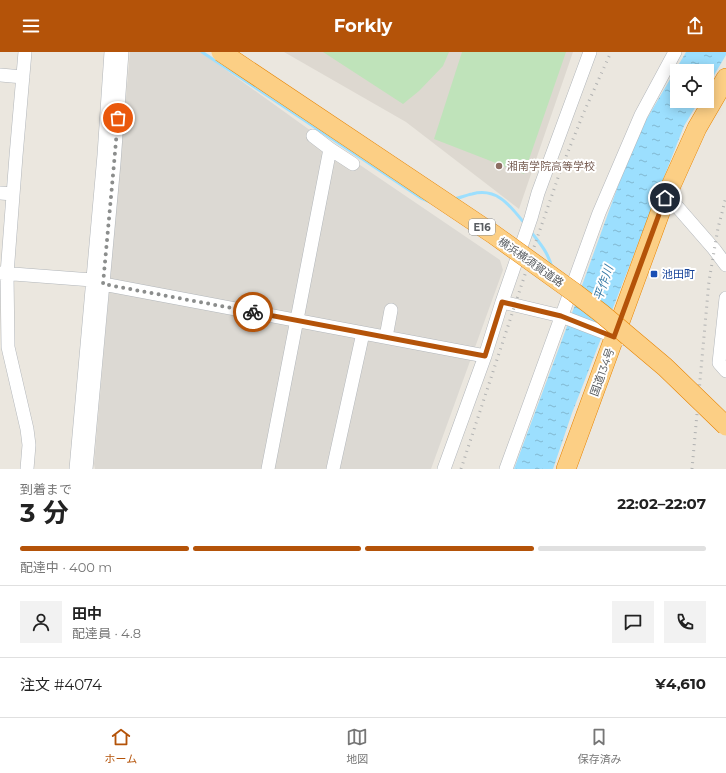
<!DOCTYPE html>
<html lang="ja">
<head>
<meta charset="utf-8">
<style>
  :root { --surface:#fff; --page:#f2f2f2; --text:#222; --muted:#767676; --line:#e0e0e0; --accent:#b45309 }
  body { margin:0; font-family:Montserrat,"Noto Sans JP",sans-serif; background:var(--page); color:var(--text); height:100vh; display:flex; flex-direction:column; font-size:15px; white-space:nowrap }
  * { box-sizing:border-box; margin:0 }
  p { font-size:13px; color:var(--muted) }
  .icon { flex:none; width:22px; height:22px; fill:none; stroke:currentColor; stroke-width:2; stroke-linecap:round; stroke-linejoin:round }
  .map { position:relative; height:417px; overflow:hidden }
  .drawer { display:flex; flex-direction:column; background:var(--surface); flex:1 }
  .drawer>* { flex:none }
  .controls { position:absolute; left:670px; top:12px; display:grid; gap:8px }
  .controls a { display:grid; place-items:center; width:44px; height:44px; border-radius:0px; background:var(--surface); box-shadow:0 2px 10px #0003; font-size:20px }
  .pin { position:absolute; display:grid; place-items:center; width:34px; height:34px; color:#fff; margin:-17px; border:2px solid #fff; border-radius:50%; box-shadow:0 1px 4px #0007 }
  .courier { position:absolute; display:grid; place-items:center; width:40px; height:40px; margin:-20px; border:3px solid #b45309; border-radius:50%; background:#fff; color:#222; box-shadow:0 1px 5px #0007 }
  .headline em { font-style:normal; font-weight:700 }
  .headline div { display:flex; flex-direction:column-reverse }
  .headline { display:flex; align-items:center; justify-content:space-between; height:68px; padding:0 20px }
  h1 { font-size:26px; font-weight:700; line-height:30px }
  .bar { display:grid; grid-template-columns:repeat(4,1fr); gap:6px 4px; align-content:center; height:48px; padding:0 20px }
  .bar i { height:5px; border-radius:3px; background:var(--line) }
  .bar .current { background:var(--accent) }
  .bar p { grid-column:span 4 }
  .line { display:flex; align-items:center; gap:10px; padding:0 20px; border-top:1px solid var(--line) }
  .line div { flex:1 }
  .round { display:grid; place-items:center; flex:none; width:42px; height:42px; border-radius:0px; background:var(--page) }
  header { display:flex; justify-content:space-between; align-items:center; height:52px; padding:0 20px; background:var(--accent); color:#fff; font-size:18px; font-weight:700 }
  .tab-bar { display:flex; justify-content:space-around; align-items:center; height:56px; border-top:1px solid var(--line); background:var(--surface); font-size:11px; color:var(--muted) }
  .tab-bar a { display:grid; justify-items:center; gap:2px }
  .tab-bar .current { color:var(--accent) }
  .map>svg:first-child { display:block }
  .industrial { fill:#dcd9d3 }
  .education { fill:#ddd8d0 }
  .grass { fill:#bfe3ba }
  .water { fill:url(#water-ripples) }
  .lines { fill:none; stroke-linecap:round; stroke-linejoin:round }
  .stream { stroke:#9cdffe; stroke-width:3 }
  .minor-casing { stroke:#b2b6ba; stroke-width:14 }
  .highway-casing { stroke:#e78402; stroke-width:20 }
  .minor { stroke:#fff; stroke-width:13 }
  .highway { stroke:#fccf85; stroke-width:19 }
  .rail { stroke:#b0b1b1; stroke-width:3; stroke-dasharray:1 5; stroke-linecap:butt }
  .highway-bridge-casing { stroke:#e78402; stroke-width:20; stroke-linecap:butt }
  .highway-bridge { stroke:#fccf85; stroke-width:19 }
  .done { stroke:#8b8d8c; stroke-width:4; stroke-dasharray:0 7.2 }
  .route { stroke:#b45309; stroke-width:5 }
  .education-dot { fill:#8d6e63; stroke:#fff; stroke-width:1.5 }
  .transit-dot { fill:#1a4fb4; stroke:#fff; stroke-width:1.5 }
  .labels { text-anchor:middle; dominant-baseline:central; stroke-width:4; stroke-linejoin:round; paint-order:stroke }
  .shield { fill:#fff; stroke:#8a8d90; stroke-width:1 }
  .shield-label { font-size:10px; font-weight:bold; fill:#585c60 }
  .education-label { font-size:11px; fill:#785e54; stroke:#fff; text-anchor:start }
  .street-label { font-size:11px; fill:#585c60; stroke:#fff }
  .transit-label { font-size:11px; fill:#164399; stroke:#fff; text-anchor:start }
  .water-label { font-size:12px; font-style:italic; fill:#397ba6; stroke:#fff }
</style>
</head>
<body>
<header><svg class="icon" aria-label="menu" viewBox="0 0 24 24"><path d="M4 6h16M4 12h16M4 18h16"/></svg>Forkly<svg class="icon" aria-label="share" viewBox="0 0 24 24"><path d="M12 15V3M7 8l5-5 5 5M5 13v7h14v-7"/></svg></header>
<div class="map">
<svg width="726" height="417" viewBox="0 0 726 417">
  <defs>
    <pattern id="water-ripples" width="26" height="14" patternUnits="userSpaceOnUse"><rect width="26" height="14" fill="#9cdffe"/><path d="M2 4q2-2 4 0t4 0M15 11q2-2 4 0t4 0" fill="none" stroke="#82b8d1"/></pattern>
  </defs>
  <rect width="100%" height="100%" fill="#ebe7df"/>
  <!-- industrial -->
  <path class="industrial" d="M 130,0 L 201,0 L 332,94 L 500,208 L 503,218 L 431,417 L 95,417 L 94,412 Z"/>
  <!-- education -->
  <path class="education" d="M 284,0 L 573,0 L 519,157 L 406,70 Z"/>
  <!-- grass -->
  <path class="grass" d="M 323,0 L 449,0 L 443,14 L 419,39 L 403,52 Z
    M 462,0 L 566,0 L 524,122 L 434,87 Z"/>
  <!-- water -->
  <path class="water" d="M 686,0 L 726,0 L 726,3 L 707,35 L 707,19 L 677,19 L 677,49 L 699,49 L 684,74 L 572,361 L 553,417 L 514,417 L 576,250 L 635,87 Z"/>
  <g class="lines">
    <!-- stream -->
    <path class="stream" d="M 202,0 L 421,146 L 428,149
      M 454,147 C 460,146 466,143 472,142 C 498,135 511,155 525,172
      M 531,180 C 540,191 549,202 552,216"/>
    <defs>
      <path id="minor" d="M 25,0 L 16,104 L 7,222 L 8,295 L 27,377 L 29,393 L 27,417
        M 0,23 L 23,25
        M 313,84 L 330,97
        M 0,141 L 13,142
        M 665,147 L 674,151 L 714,197 L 726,213
        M 0,221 L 92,228 L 103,232 L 485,304 L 502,250 L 561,264 L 621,287
        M 726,246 L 719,311 L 726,319
        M 502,250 L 531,166 L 538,141 L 590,0
        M 386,285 L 391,258
        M 76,417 L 104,103 L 111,0
        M 86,417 L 114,111 L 122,0
        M 268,417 L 330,97 L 353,112
        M 333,417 L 363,281
        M 444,417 L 485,304
        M 506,417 L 599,161 L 641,63 L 675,0"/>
      <path id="highway" d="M 566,417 L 665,147 L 697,76 L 726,26"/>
    </defs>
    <!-- minor casing -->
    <use href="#minor" class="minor-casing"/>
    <!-- highway casing -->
    <use href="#highway" class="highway-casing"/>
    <!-- minor -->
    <use href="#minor" class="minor"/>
    <!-- highway -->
    <use href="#highway" class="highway"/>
    <!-- rail -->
    <path class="rail" d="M 461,417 L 534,195 L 561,117 L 584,60 L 611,0
      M 692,417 L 709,229 L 718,176 L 726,145"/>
    <defs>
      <path id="highway-bridge" d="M 221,0 L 493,182 L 575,241 L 601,261 L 665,315 L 726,374"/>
    </defs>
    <!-- highway-bridge casing -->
    <use href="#highway-bridge" class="highway-bridge-casing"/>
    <!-- highway-bridge -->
    <use href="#highway-bridge" class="highway-bridge"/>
  </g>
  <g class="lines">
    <!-- done -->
    <path class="done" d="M 118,66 L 114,112 L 103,232 L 253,260"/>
    <!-- route -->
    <path class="route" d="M 253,260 L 485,304 L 502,250 L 561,264 L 614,285 L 665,146"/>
  </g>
  <!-- markers -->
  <circle class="education-dot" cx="499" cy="114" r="4"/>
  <rect class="transit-dot" x="650" y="218" width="8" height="8" rx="2"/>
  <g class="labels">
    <!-- shield labels -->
    <rect class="shield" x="469" y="167" width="26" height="16" rx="3"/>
    <g class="shield-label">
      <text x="482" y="175">E16</text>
    </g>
    <!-- education labels -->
    <g class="education-label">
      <text x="507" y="114">湘南学院高等学校</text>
    </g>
    <!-- street labels -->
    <g class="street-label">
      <text transform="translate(531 210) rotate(35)">横浜横須賀道路</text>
      <text transform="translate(602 320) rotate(-70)">国道134号</text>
    </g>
    <!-- transit labels -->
    <g class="transit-label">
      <text x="662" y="222">池田町</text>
    </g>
    <!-- water labels -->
    <g class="water-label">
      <text transform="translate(603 231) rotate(-71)">平作川</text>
    </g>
  </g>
</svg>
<div class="controls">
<a><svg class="icon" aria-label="locate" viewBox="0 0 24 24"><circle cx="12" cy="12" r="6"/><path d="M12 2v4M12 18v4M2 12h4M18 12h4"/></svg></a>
</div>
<div class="pin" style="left:118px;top:66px;background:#ea580c"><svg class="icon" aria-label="bag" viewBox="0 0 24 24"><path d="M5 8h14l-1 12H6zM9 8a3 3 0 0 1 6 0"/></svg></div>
<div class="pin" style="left:665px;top:146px;background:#1f2937"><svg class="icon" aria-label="home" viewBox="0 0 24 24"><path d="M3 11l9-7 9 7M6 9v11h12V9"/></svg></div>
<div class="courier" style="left:253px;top:260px"><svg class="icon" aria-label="bike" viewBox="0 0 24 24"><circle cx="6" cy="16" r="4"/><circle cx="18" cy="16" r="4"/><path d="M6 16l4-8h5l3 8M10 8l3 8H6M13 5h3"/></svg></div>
</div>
<section class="drawer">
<div class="headline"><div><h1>3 分</h1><p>到着まで</p></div><em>22:02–22:07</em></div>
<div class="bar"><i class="current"></i><i class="current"></i><i class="current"></i><i></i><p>配達中 · 400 m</p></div>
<div class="line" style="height:72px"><a class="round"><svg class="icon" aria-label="person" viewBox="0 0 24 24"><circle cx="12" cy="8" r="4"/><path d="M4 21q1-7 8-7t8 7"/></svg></a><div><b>田中</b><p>配達員 · 4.8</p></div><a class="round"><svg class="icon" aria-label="chat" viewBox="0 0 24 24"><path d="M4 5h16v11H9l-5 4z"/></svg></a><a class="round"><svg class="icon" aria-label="phone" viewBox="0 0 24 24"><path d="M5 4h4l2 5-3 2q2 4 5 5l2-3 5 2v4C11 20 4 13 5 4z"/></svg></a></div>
<div class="line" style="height:52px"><div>注文 #4074</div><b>¥4,610</b></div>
</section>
<nav class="tab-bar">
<a class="current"><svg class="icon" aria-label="home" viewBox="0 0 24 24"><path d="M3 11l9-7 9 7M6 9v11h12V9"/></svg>ホーム</a>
<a><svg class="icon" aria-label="map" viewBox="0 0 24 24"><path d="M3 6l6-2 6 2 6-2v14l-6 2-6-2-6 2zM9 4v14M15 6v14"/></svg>地図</a>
<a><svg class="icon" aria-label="saved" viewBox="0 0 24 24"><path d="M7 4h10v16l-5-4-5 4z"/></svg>保存済み</a>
</nav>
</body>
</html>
